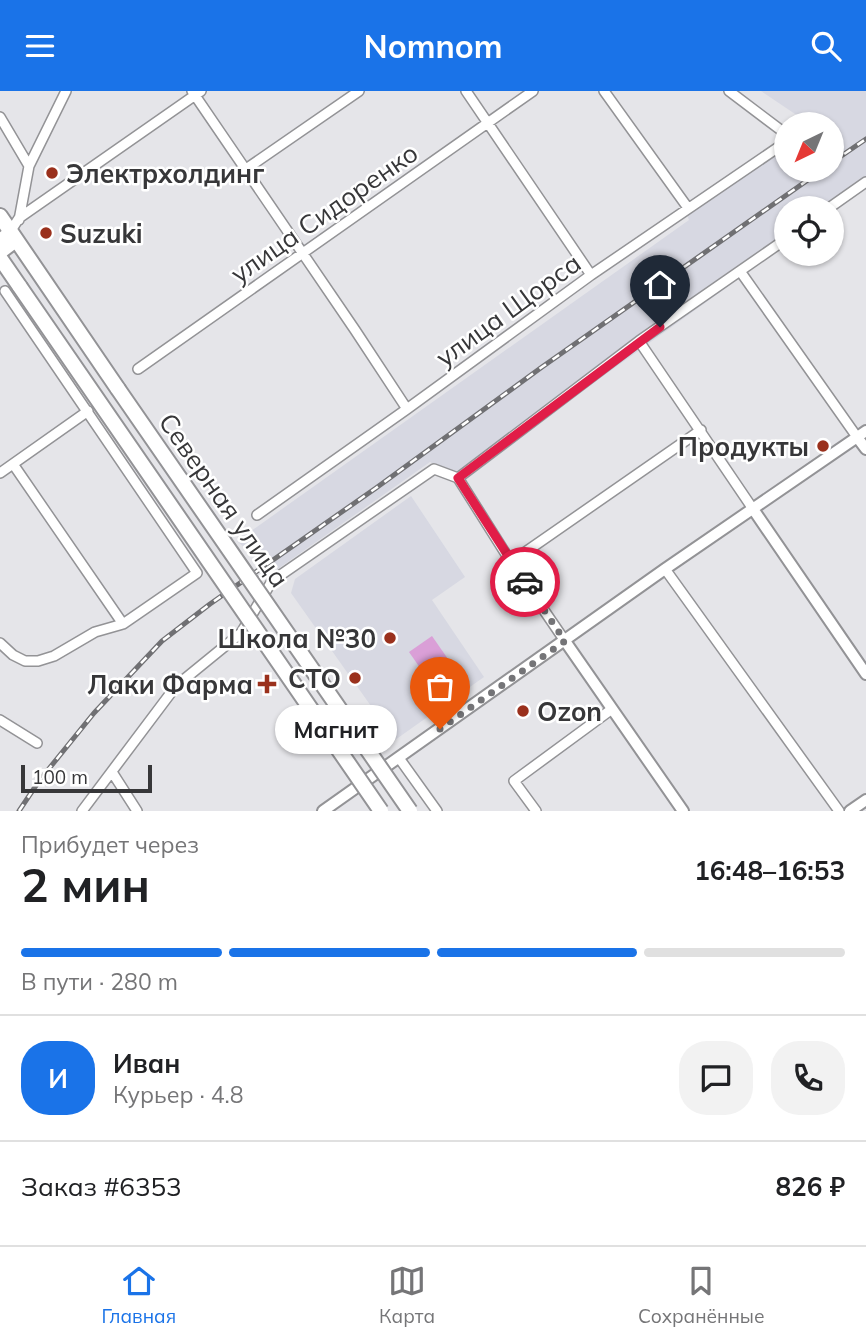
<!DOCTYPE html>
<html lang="ru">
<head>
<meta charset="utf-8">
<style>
  :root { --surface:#fff; --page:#f2f2f2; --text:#202124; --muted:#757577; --line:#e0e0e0; --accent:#1a73e8 }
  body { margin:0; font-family:Mulish,sans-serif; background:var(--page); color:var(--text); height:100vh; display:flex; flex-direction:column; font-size:26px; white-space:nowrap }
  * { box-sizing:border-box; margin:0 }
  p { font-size:23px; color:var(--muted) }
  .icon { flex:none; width:38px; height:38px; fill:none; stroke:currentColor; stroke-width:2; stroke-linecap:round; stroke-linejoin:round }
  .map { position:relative; height:720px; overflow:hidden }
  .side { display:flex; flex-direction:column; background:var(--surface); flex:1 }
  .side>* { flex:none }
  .needle { width:46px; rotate:223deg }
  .fabs { position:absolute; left:774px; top:21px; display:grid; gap:14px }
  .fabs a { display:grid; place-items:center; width:70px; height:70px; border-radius:50%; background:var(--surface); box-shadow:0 2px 5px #0004; font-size:35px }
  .scale { position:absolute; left:21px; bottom:18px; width:131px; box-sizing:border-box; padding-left:7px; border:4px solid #373739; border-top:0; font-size:19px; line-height:24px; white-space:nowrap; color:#373739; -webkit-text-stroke:5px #fff; paint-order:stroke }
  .pin { position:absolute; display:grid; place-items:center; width:60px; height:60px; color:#fff; margin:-72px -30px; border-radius:50% 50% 50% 0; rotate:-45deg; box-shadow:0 0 7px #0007 }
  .pin .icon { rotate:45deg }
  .courier { position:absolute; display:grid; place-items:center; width:70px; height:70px; margin:-35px; border:5px solid #e11d48; border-radius:50%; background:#fff; color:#222; box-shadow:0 2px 9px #0007 }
  .bubble { position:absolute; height:49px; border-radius:24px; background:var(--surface); box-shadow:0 2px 5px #0004; font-size:23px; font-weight:700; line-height:49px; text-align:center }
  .summary em { font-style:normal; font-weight:700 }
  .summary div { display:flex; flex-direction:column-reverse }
  .summary { display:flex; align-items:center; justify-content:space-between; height:119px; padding:0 21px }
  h1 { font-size:46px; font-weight:700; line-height:52px }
  .bar { display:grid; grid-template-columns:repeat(4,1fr); gap:10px 7px; align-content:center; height:84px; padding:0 21px }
  .bar i { height:9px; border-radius:5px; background:var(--line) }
  .bar .on { background:var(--accent) }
  .bar p { grid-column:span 4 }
  .line { display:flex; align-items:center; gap:18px; padding:0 21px; border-top:2px solid var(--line) }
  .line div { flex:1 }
  .round { display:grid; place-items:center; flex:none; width:74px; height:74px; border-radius:28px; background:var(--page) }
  header { display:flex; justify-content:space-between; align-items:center; height:91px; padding:0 21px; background:var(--accent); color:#fff; font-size:32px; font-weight:700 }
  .menu { display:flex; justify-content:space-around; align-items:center; height:98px; border-top:2px solid var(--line); background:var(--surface); font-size:19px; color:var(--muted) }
  .menu a { display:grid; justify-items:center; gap:4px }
  .menu .on { color:var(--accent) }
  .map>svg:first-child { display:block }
  .built { fill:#d7d8e2 }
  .green { fill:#da9fd7 }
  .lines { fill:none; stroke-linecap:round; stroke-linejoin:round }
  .minor-casing { stroke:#939396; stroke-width:12 }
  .tertiary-casing { stroke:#939396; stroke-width:14 }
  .secondary-casing { stroke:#939396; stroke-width:16 }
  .primary-casing { stroke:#939396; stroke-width:18 }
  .minor { stroke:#fff; stroke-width:9 }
  .tertiary { stroke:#fff; stroke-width:10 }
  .secondary { stroke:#fff; stroke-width:12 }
  .primary { stroke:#fff; stroke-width:14 }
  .rail-casing { stroke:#707073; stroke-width:5 }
  .rail { stroke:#fff; stroke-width:2.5; stroke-dasharray:8; stroke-linecap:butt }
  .primary-bridge-casing { stroke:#939396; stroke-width:18; stroke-linecap:butt }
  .primary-bridge { stroke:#fff; stroke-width:14 }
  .done { stroke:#747477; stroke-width:7; stroke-dasharray:0 12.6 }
  .route { stroke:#e11d48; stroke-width:9 }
  .poi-dot { fill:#9a301c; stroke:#fff; stroke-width:2.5 }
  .labels { text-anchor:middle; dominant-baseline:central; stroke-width:5; stroke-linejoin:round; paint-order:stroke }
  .poi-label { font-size:26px; font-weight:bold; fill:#373739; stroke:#fff; text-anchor:end }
  .street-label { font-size:26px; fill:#373739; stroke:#fff }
</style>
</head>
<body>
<header><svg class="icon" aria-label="menu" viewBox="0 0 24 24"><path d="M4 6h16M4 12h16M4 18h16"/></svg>Nomnom<svg class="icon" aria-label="search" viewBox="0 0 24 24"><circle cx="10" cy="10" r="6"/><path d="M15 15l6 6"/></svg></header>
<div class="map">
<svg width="866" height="720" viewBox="0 0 866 720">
  <rect width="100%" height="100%" fill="#e5e5e9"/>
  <!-- built -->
  <path class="built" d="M 761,0 L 866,0 L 866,99 L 864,97 L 831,121 L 831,117 L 786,117 L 786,154 L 461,387 L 430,371 L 272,482 L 237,450 L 689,129 L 684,116 L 786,46 L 786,79 L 831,79 L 831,33 L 802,33 L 804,29 Z
    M 411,405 L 465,486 L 432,509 L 484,586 L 395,649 L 291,502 L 295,488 Z"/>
  <!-- green -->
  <path class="green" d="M 432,545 L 466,594 L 443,610 L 409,561 Z"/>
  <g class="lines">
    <defs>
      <path id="minor" d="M 192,0 L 355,239 L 407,318
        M 466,0 L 591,184
        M 604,0 L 688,117
        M 729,0 L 786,43
        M 0,26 L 29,75
        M 246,78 L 359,0
        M 829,117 L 866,91
        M 19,129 L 29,75 L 66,0
        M 10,141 L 19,127 L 201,0
        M 740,180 L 857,346
        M 639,250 L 753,418
        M 138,278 L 533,0
        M 13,373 L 123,533
        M 0,382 L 88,320
        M 458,387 L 639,250 L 786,148
        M 458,387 L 511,471 L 565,550
        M 257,424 L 407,318 L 591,184 L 786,51
        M 511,471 L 701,339
        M 665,478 L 839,720
        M 0,552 L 13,564 L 25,570 L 38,570 L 54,565 L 95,541 L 123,533 L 197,482 L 5,200
        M 0,629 L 37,652
        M 399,667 L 437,720
        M 112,681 L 137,720
        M 82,720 L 176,595 L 241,542 L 272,490 L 434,378 L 458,387
        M 536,720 L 514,690 L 612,618"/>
      <path id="tertiary" d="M 857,346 L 866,358
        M 753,418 L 866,583
        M 565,550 L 683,720
        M 323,720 L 665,478 L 866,340
        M 850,720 L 866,709"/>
      <path id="secondary" d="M 0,149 L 10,141
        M 0,162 L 16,150"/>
      <path id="primary" d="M 0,125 L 118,298
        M 0,167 L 20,196"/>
    </defs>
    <!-- minor casing -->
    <use href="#minor" class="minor-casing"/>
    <!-- tertiary casing -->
    <use href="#tertiary" class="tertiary-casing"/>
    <!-- secondary casing -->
    <use href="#secondary" class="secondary-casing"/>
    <!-- primary casing -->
    <use href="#primary" class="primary-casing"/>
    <!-- minor -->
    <use href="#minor" class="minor"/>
    <!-- tertiary -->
    <use href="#tertiary" class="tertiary"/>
    <!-- secondary -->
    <use href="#secondary" class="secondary"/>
    <!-- primary -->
    <use href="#primary" class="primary"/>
    <defs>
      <path id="rail" d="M 831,72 L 866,48
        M 19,720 L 39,690 L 94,622 L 162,550 L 210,513 L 376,397 L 542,276 L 822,79"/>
    </defs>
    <!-- rail casing -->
    <use href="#rail" class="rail-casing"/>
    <!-- rail -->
    <use href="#rail" class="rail"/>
    <defs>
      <path id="primary-bridge" d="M 20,196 L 381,720
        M 118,298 L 410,720"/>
    </defs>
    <!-- primary-bridge casing -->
    <use href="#primary-bridge" class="primary-bridge-casing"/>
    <!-- primary-bridge -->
    <use href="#primary-bridge" class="primary-bridge"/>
  </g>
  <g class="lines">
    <!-- done -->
    <path class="done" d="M 440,638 L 565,550 L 525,491"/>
    <!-- route -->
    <path class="route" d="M 525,491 L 458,387 L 660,236"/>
  </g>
  <!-- markers -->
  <g class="poi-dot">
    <circle cx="52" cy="82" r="7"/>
    <circle cx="46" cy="142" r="7"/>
    <circle cx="823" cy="355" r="7"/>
    <circle cx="390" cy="547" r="7"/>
    <circle cx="355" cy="587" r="7"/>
    <path d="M263.5 582.5h7v7h7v7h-7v7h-7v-7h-7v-7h7z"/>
    <circle cx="523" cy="620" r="7"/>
  </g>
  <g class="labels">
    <!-- poi labels -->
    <g class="poi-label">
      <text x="66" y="82" text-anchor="start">Электрхолдинг</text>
      <text x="60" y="142" text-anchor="start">Suzuki</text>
      <text x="809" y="355">Продукты</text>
      <text x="376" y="547">Школа №30</text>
      <text x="341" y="587">СТО</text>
      <text x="253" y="593">Лаки Фарма</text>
      <text x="537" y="620" text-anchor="start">Ozon</text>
    </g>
    <!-- street labels -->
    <g class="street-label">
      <text transform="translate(324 122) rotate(-35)">улица Сидоренко</text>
      <text transform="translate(508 219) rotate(-36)">улица Щорса</text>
      <text transform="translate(224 409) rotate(55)">Северная улица</text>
    </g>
  </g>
</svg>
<div class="fabs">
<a><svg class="needle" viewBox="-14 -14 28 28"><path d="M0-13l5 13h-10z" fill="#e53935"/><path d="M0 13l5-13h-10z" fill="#757577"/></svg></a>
<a><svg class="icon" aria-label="locate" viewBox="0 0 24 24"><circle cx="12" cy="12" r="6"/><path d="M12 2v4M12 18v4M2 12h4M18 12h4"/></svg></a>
</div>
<div class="scale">100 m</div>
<div class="pin" style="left:440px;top:638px;background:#ea580c"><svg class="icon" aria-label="bag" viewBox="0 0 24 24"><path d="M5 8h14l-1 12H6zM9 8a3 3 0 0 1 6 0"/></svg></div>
<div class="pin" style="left:660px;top:236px;background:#1f2937"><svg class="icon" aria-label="home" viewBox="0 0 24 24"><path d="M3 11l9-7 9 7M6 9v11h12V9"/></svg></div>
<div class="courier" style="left:525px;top:491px"><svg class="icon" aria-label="car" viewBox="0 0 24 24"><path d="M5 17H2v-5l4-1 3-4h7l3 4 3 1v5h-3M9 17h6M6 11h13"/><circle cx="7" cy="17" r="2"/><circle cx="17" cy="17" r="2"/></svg></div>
<div class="bubble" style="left:275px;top:614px;width:122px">Магнит</div>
</div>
<section class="side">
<div class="summary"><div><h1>2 мин</h1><p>Прибудет через</p></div><em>16:48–16:53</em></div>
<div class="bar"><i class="on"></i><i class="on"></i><i class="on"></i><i></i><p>В пути · 280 m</p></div>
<div class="line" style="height:126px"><b class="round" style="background:var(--accent);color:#fff">И</b><div><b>Иван</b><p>Курьер · 4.8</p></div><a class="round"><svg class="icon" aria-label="chat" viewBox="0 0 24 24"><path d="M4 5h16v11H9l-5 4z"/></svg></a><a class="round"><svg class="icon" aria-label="phone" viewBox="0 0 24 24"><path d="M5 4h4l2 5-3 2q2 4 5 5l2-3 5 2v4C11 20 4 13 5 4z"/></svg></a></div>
<div class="line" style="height:91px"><div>Заказ #6353</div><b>826 ₽</b></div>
</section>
<nav class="menu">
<a class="on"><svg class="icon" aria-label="home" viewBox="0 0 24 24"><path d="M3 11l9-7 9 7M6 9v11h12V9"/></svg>Главная</a>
<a><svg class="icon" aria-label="map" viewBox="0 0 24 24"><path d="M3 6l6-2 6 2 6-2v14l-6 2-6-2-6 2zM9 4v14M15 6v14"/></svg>Карта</a>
<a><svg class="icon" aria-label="saved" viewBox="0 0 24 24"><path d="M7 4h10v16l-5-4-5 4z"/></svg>Сохранённые</a>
</nav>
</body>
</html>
